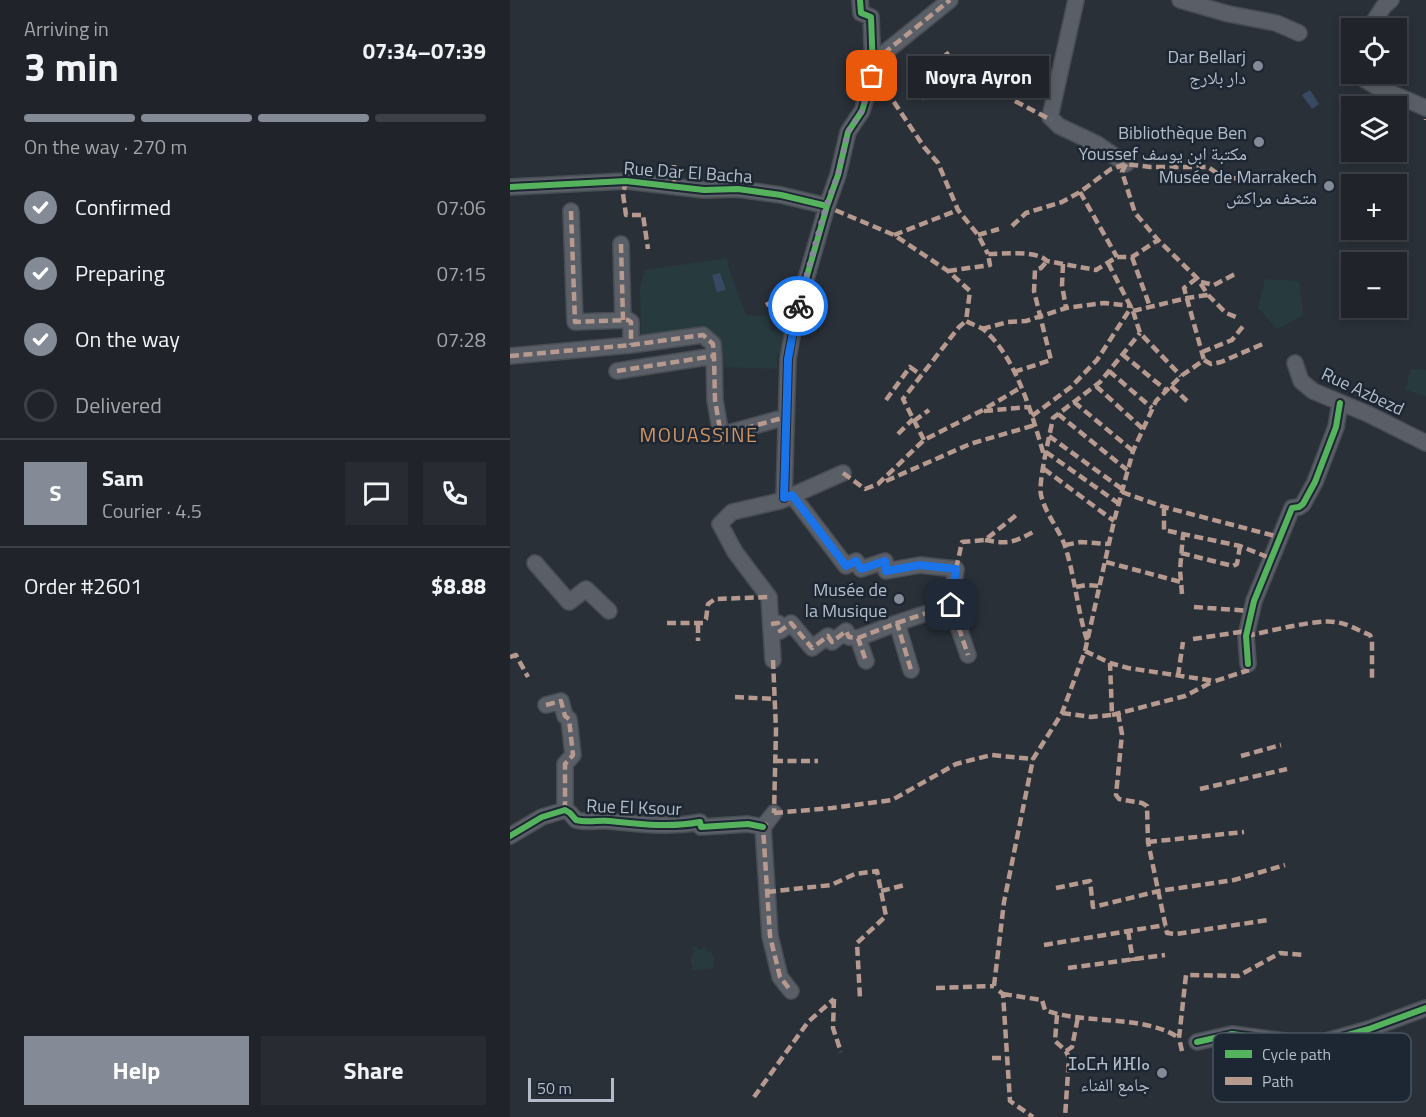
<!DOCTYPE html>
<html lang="en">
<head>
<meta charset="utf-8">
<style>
  :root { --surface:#20242a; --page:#282c32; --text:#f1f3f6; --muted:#a2a4a8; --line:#3d4147; --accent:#848b96 }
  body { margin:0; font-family:"Titillium Web","Noto Naskh Arabic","Noto Sans Tifinagh",sans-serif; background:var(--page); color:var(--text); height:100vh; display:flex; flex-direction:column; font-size:22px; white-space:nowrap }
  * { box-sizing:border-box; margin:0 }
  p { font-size:20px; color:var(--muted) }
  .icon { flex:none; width:33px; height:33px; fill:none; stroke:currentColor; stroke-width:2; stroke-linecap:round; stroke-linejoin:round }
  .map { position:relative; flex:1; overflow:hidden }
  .details { display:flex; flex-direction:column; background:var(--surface); width:510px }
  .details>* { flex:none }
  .tools { position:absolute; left:831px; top:18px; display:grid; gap:12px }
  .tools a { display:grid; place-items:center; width:66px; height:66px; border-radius:0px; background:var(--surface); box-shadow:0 3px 9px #0003,0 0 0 2px var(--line); font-size:30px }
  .scale { position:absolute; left:18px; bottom:15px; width:86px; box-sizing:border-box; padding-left:6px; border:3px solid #b4bcc9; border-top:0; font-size:16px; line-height:21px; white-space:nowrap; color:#b4bcc9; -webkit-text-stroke:4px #1d2633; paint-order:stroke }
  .pin { position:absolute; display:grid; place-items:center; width:51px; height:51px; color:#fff; margin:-26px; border-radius:12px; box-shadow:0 3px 9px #0006 }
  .courier { position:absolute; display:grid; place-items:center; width:60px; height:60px; margin:-30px; border:4px solid #1a73e8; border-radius:50%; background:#fff; color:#222; box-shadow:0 2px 8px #0007 }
  .bubble { position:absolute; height:42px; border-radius:0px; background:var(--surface); box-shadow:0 3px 9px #0003,0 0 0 2px var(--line); font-size:20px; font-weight:700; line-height:42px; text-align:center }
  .head em { font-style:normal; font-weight:700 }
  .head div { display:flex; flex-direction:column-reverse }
  .head { display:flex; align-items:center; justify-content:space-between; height:102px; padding:0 24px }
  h1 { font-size:39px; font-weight:700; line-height:45px }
  .bar { display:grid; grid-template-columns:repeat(4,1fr); gap:9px 6px; align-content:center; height:72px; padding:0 24px }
  .bar i { height:8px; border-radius:4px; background:var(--line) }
  .bar .selected { background:var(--accent) }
  .bar p { grid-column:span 4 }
  .line { display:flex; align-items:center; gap:15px; padding:0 24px; border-top:2px solid var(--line) }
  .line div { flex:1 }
  .round { display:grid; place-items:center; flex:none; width:63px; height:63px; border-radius:0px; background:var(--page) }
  ol { padding:0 24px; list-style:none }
  li { display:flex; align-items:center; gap:18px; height:66px }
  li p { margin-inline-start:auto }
  li .icon { padding:6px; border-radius:50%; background:var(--accent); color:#fff; stroke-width:4 }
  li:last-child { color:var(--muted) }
  li i { width:33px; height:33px; border:3px solid var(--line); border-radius:50% }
  .cta { display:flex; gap:12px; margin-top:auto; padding:12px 24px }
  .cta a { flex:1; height:69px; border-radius:0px; background:var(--accent); color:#fff; font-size:24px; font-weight:700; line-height:69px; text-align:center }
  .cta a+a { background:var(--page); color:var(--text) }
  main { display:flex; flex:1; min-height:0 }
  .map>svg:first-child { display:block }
  .green { fill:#273a3e }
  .water { fill:#384963 }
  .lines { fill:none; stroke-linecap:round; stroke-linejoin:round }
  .minor-casing { stroke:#484c53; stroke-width:18 }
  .minor { stroke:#5a5e66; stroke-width:15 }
  .quiet { stroke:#b69a8f; stroke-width:4.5; stroke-dasharray:9 4.5; stroke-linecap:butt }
  .cycleway-casing { stroke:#1d2633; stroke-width:10 }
  .cycleway { stroke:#56b35d; stroke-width:6 }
  .done { stroke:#848b96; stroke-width:6; stroke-dasharray:0 10.8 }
  .route { stroke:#1a73e8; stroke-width:8 }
  .poi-dot { fill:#848b96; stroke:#1d2633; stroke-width:2 }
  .labels { text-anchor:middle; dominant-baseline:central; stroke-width:5; stroke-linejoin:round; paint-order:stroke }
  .poi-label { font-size:18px; fill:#b4bcc9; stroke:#1d2633; text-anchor:end }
  .street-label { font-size:18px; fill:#b4bcc9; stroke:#1d2633 }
  .neighbourhood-label { font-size:20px; letter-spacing:1.5px; fill:#d59563; stroke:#1d2633 }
  .key { fill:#1d2633; stroke:#4a5360; stroke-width:1.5 }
  .key-label { font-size:16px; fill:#b4bcc9 }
</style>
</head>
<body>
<main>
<section class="details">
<div class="head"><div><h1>3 min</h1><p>Arriving in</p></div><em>07:34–07:39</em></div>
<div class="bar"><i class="selected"></i><i class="selected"></i><i class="selected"></i><i></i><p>On the way · 270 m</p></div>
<ol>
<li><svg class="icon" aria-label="check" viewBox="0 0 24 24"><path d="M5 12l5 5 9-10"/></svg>Confirmed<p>07:06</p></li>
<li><svg class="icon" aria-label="check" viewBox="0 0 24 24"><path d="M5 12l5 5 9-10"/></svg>Preparing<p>07:15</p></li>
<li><svg class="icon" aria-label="check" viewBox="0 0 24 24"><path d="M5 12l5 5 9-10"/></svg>On the way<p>07:28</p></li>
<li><i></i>Delivered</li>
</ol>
<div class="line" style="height:108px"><b class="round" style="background:var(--accent);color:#fff">S</b><div><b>Sam</b><p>Courier · 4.5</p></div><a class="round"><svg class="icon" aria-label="chat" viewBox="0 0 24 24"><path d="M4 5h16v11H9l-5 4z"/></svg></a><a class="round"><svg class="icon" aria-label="phone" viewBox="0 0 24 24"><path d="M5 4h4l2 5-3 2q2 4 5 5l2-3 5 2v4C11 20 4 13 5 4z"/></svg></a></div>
<div class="line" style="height:78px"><div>Order #2601</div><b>$8.88</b></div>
<div class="cta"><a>Help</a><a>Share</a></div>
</section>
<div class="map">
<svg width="916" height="1117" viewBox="0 0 916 1117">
  <rect width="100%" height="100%" fill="#2a3038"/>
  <!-- green -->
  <path class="green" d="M 217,258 L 219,269 L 236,315 L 258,316 L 260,331 L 275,332 L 274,354 L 267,354 L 267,369 L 208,367 L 204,341 L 131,339 L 130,287 L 135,270 Z
    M 755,279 L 789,281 L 793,315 L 767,329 L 748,308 Z
    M 901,369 L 916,370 L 916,396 L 895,390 Z
    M 185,946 L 190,950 L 195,947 L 198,952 L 201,952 L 204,958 L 204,968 L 183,971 L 180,957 L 185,952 L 181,947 Z"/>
  <!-- water -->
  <path class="water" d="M 800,90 L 809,104 L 802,109 L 792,95 Z
    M 210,273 L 216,290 L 207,292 L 202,275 Z"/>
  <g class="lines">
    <defs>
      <path id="minor" d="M 566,0 L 540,117 L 549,126 L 587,144 L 616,164
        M 670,0 L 719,14 L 766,23 L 789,33
        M 861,26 L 874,6 L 881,0
        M 363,62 L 440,0
        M 846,74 L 867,87 L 916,108
        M 0,187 L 116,181 L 194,190 L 228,189 L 271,195 L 317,206
        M 61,211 L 65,322 L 118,320 L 121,322 L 121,345
        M 111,244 L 113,320
        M 0,356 L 121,345 L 193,335 L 203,344 L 204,356
        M 785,363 L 791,381 L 803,391 L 858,414 L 916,443
        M 107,371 L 204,356 L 205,400 L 211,435 L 276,417
        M 282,495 L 336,566 L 346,561 L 351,569 L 375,561 L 376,571 L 410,565 L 446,569 L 441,605
        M 274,498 L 278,359 L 286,314 L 317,206 L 328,175 L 338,132 L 352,111 L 357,94 L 363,70 L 361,17 L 351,13 L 350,0
        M 25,563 L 59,602 L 76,589 L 99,611
        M 387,623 L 441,605 L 458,655
        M 261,624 L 268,623 L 270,631 L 281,623 L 302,648 L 318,636 L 322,642 L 336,631 L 339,637 L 348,638 L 356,661
        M 348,638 L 387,623 L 401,670
        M 263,660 L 259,597 L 225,552 L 210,524 L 222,512 L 270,501 L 333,473
        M 738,664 L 736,636 L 744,601 L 782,508 L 789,507 L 793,504 L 805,482 L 826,427 L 830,403
        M 36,705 L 51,701 L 55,716 L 59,719 L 63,755 L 55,764 L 55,810
        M 264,813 L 253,827 L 260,936 L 270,977 L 281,991
        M 0,836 L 32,817 L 55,810 L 60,813 L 66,820 C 77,823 88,820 99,821 C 129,824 160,828 190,822 L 191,827 L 238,824 L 253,827
        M 687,1042 L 722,1034 L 789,1043 L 813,1042 L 859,1029 L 916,1008"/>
    </defs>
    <!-- minor casing -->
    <use href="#minor" class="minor-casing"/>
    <!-- minor -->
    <use href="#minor" class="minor"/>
    <!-- quiet -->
    <path class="quiet" d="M 860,28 L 861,26
      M 363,62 L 440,0
      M 839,69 L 842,63
      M 363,70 L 371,73 L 374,87 L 414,147 L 428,163 L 448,210 L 468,235 L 478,254
      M 401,86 L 413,98 L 450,74 L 436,52
      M 505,101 L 541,120
      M 916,120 L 916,119
      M 616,164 L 612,172 L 625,213 L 648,240 L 687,278 L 698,295 L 716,313 L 726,317
      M 164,165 L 164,188
      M 116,181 L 113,194 L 116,215 L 133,215 L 138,249
      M 570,192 L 607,257
      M 313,205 L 384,235 L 438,271 L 460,291 L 456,321 C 461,324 468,326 473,329 C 507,357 523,418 535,459
      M 61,211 L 65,322 L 118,320 L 121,322 L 121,345
      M 502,226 L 516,213 L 552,202 L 570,192 L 601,169 L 616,164 L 640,167 L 698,167 L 714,178 L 760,179
      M 384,235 L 448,210
      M 468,235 L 489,229
      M 111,244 L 113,320
      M 622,257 L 640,307
      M 598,263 L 623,311 L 677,298 L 698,295
      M 553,264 L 552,285 L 556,308
      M 438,271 L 480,265 L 478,254 C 494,254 527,250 537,261 L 586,270 L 607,257 L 622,257 L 648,240
      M 687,278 L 674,288 L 694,360
      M 691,282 L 704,285 L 725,274
      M 256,305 L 274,296 L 292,296
      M 623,311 L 630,333 L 671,376
      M 472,329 L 498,322 L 516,321 L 556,308 L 594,303 L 622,306
      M 692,352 L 722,340 L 734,325
      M 612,354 L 656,390
      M 0,356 L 121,345 L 193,335 L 203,344 L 204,356
      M 694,360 L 701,364 L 711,362 L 755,343
      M 107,371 L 204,356 L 205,400 L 211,435 L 276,417
      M 599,371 L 642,408
      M 504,372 L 541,360 L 524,291 L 525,270 L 531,268 L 537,261
      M 586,386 L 633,429
      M 661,386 L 677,401
      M 376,400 L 400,367 L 411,375
      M 564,402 L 623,451
      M 474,411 L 518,407
      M 548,414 L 617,470
      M 522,416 L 561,387 L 587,360 L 622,306
      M 404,421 L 419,410
      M 388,434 L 403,419
      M 539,436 L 612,489
      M 414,440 L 393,399 L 449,327 L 456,321
      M 536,452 L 608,503
      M 534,469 L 604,521
      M 333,473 L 355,489 L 368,484 L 414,440 L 471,411 L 510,388
      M 376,481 L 460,444 L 525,425
      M 612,492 L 654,507 L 769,537
      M 282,495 L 336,566 L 346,561 L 351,569 L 375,561 L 376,571 L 410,565 L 446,569 L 441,605
      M 654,507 L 654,530 L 730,546 L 760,558
      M 475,540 C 497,544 503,543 523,532
      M 555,545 L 571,542 L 599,544
      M 671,553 L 723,566 L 727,564 L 730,546
      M 596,562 L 671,582
      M 446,569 L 452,542 L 475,540 L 509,513
      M 566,587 L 576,585 L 590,586
      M 672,594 L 670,570 L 673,535
      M 684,607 L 741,611
      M 157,623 L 193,623 L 196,619 L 198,604 L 205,599 L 259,597
      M 387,623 L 441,605 L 458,655
      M 188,624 L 188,641
      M 261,624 L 268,623 L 270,631 L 281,623 L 302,648 L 318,636 L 322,642 L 336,631 L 339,637 L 348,638 L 356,661
      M 736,636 C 757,632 805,619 825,622 C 837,623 849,631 860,635 L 862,640 L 862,682
      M 348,638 L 387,623 L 401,670
      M 683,639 L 737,631
      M 577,640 C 567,609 565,577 555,546 C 549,529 535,513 531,495 C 528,482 540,434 543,418 L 590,382 L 630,333
      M 575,651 L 600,663 L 618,668 L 705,681 L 739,670
      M 0,657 L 6,655 L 18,677
      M 263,660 L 266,730 L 264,813
      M 668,676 L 673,642
      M 225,697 L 265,699
      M 36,705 L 51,701 L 55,716 L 59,719 L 63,755 L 55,764 L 55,810
      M 552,713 L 581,717 L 602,715 L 600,663
      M 608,713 L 612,734 L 606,795 L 609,799 L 632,803 L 637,806 L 638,842 L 657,933 L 666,934 L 758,920
      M 602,715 L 675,696 L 704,681
      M 731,756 L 771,745
      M 264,761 L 308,761
      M 690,789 L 777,769
      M 264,813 L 322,808 L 382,800 L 446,764 L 481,755 L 523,759
      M 257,823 L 253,827 L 260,936 L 270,977 L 281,991
      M 638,842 L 734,832
      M 546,888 L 580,881 L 583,907 L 649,891 L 724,880 L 775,865
      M 371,891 L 395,885
      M 257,892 L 321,885 L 345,874 L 367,871 L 376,916 L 347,943 L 350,998
      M 618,931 L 623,961
      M 534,945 L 655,925
      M 558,968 L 655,955
      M 484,986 L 494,902 L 523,759 L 552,713 L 575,651 L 604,521 L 623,451 L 646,401 L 671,376 L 694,360
      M 426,988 L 484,986
      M 489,991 L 493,994 L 500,1101 L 523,1117
      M 493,994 L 532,1000 L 535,1010 C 573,1025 635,1014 669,1038
      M 324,999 L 323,1028 L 331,1052
      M 547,1015 L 545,1041 L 556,1051 L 559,1058 L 555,1117
      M 556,1051 L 562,1047 L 568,1017
      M 672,1051 L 669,1038 L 676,975 L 728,976 L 770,953 L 793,955
      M 482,1058 L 496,1058
      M 244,1097 L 298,1022 L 324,999"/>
    <defs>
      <path id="cycleway" d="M 0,187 L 116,181 L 194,190 L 228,189 L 271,195 L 317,206
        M 274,498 L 278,359 L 286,314 L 317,206 L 328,175 L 338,132 L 352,111 L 357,94 L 363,70 L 361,17 L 351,13 L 350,0
        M 738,664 L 736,636 L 744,601 L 782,508 L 789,507 L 793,504 L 805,482 L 826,427 L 830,403
        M 0,836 L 32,817 L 55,810 L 60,813 L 66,820 C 77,823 88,820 99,821 C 129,824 160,828 190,822 L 191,827 L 238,824 L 253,827
        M 687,1042 L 722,1034 L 789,1043 L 813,1042 L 859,1029 L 916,1008"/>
    </defs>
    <!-- cycleway casing -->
    <use href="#cycleway" class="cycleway-casing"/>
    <!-- cycleway -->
    <use href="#cycleway" class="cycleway"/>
  </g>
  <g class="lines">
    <!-- done -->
    <path class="done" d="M 288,306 L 316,206 L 328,175 L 338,132 L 352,111 L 362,76"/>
    <!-- route -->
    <path class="route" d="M 288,306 L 278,359 L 274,498 L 282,495 L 336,566 L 346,561 L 351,569 L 375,561 L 376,571 L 410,565 L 446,569 L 441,605"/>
  </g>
  <!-- markers -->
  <g class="poi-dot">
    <circle cx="748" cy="66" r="6"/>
    <circle cx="749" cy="142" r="6"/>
    <circle cx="819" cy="186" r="6"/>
    <circle cx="389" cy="599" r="6"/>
    <circle cx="652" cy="1073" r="6"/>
  </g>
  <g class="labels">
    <!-- poi labels -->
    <g class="poi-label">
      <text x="736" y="56">Dar Bellarj<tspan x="736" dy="21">دار بلارج</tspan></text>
      <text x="737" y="132">Bibliothèque Ben<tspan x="737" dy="21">Youssef مكتبة ابن يوسف</tspan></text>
      <text x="807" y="176">Musée de Marrakech<tspan x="807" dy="21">متحف مراكش</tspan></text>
      <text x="377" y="589">Musée de<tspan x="377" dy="21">la Musique</tspan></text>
      <text x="640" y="1063">ⵊⴰⵎⵄ ⵍⴼⵏⴰ<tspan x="640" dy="21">جامع الفناء</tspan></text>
    </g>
    <!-- street labels -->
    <g class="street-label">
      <text transform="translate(178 172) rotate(4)">Rue Dar El Bacha</text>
      <text transform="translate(853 391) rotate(25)">Rue Azbezd</text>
      <text transform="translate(124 807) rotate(2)">Rue El Ksour</text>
    </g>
    <!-- neighbourhood labels -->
    <g class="neighbourhood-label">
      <text x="189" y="434">MOUASSINE</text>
    </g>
  </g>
  <!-- legend -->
  <rect x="703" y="1033" width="198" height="69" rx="9" class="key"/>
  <rect x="715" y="1050" width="27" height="8" fill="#56b35d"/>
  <rect x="715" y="1077" width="27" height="8" fill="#b69a8f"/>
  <g class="key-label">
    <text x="752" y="1060">Cycle path</text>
    <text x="752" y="1087">Path</text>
  </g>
</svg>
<div class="tools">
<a><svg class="icon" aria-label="locate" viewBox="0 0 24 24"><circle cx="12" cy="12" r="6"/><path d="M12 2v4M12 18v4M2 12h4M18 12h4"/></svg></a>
<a><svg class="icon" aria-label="layers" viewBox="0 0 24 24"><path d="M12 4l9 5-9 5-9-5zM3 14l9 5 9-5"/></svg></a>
<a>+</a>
<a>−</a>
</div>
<div class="scale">50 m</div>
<div class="pin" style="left:362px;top:76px;background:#ea580c"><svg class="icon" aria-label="bag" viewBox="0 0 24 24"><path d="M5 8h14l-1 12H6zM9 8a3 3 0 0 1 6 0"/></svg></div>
<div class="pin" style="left:441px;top:605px;background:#1f2937"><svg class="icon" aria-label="home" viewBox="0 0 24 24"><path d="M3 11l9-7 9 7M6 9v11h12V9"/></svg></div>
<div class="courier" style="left:288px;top:306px"><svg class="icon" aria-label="bike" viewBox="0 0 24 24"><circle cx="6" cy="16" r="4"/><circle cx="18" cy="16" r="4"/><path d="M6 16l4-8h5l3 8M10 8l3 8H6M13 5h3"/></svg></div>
<div class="bubble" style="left:398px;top:56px;width:141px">Noyra Ayron</div>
</div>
</main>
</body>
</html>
